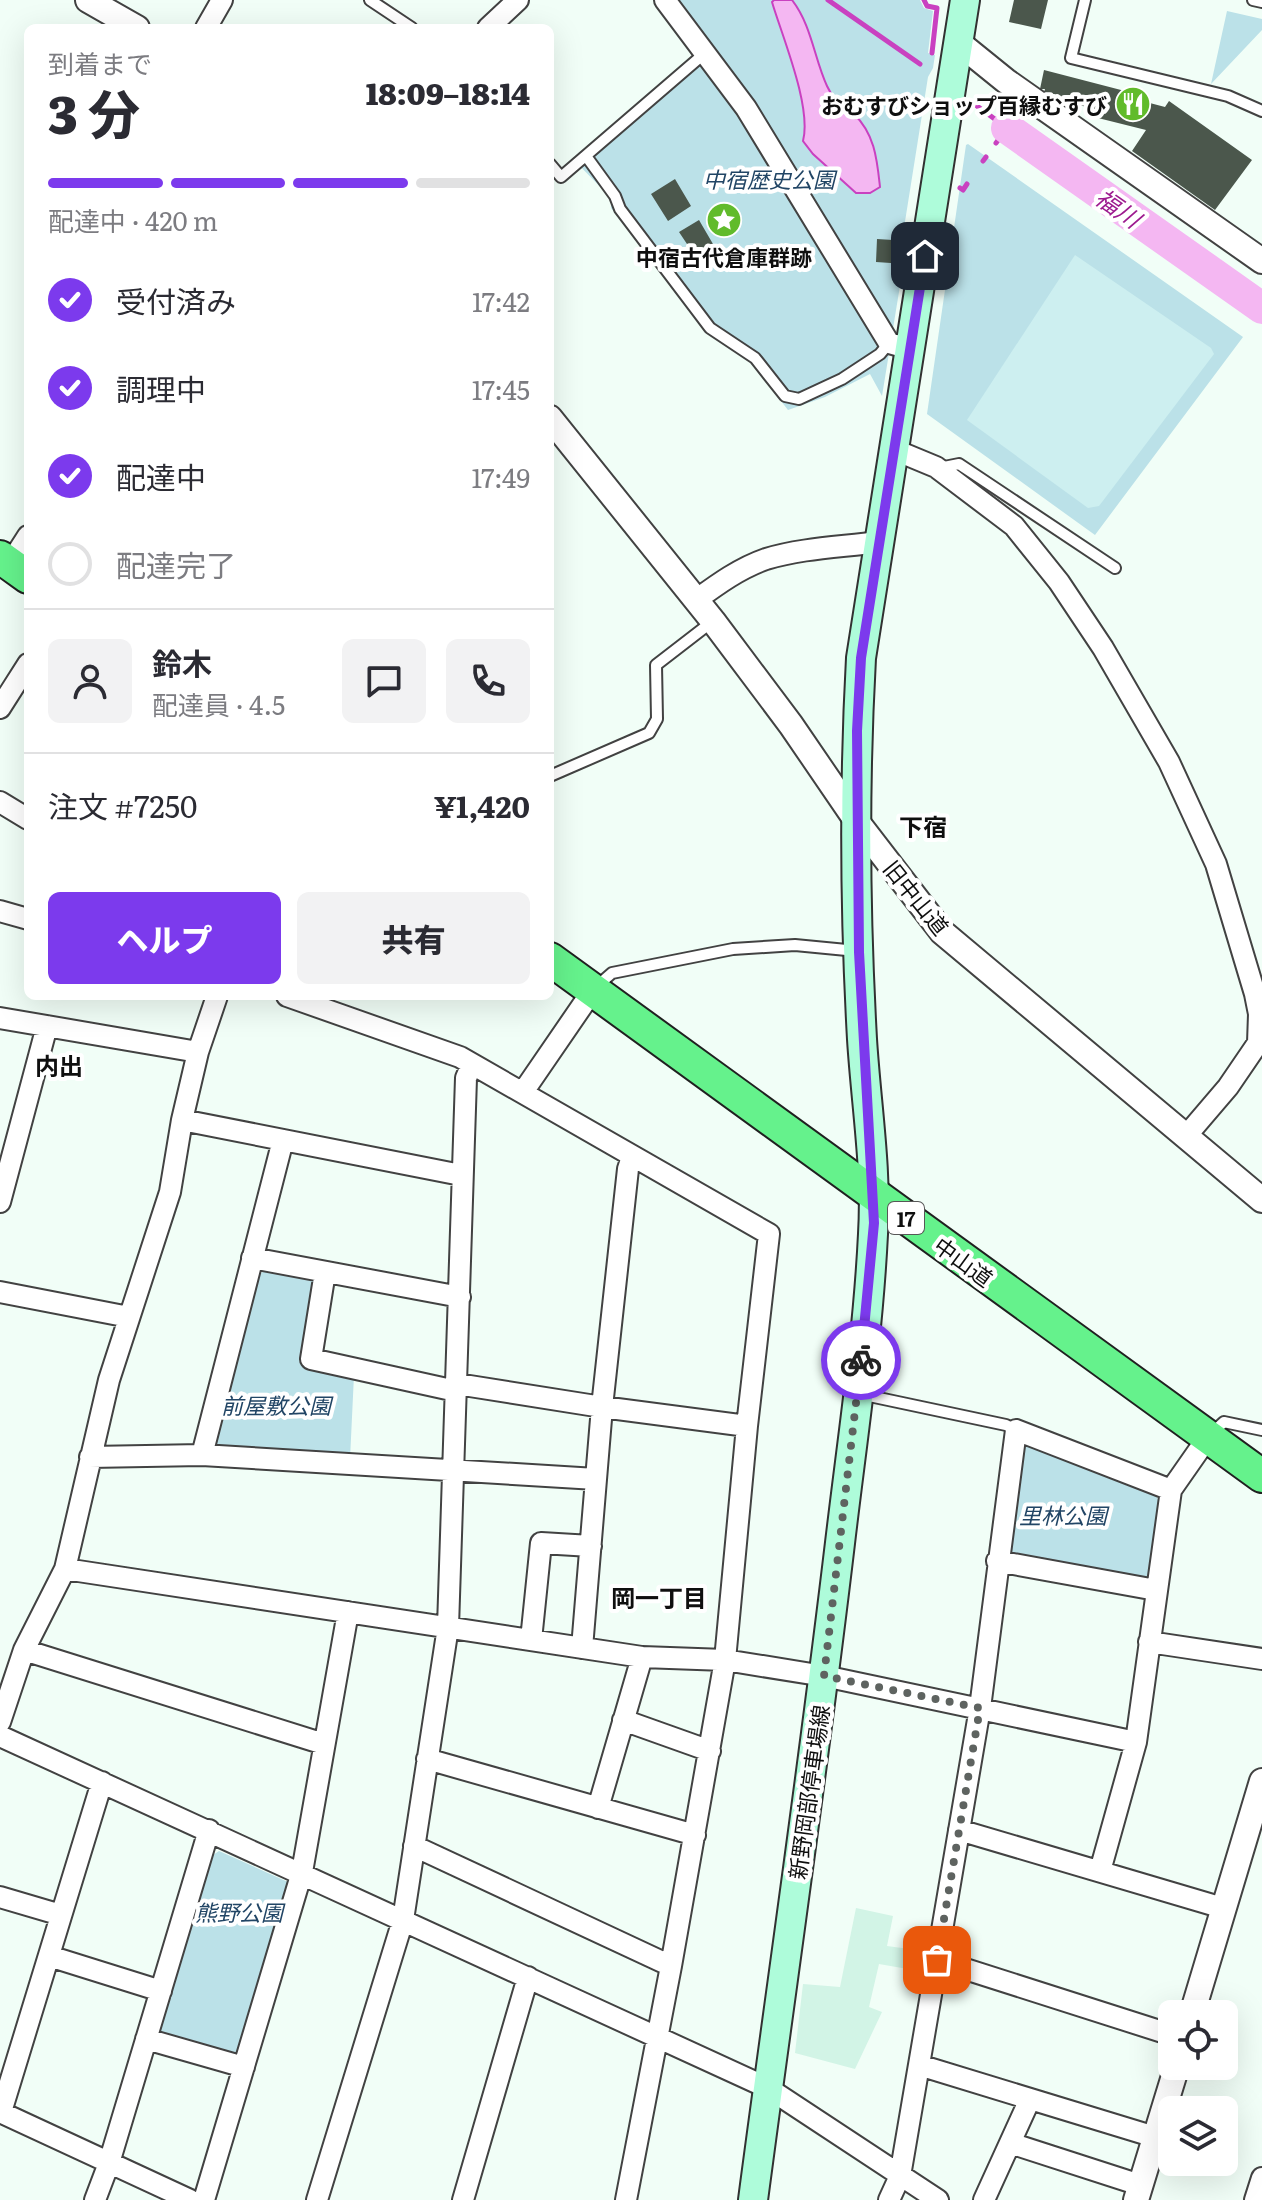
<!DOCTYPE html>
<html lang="ja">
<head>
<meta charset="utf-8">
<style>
  :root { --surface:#fff; --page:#f2f2f3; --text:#2b2b33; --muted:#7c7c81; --line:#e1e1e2; --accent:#7c3aed }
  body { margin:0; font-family:Literata,"Noto Sans JP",serif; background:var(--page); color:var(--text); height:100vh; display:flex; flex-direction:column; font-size:30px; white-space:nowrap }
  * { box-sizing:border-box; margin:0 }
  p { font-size:26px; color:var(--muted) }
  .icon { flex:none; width:44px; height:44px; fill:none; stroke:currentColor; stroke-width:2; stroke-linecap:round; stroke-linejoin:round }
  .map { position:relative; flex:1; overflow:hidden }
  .details { position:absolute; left:24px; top:24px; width:530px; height:976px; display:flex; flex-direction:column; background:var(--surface); border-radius:12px; box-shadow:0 8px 32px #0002 }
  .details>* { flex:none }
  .controls { position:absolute; left:1158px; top:2000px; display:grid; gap:16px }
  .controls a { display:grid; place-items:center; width:80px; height:80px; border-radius:12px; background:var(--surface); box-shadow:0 8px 32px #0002; font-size:40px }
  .pin { position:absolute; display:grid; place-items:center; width:68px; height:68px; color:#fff; margin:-34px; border-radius:16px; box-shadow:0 4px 12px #0006 }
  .courier { position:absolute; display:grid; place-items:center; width:80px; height:80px; margin:-40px; border:6px solid #7c3aed; border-radius:50%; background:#fff; color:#222; box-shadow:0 2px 10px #0007 }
  .headline em { font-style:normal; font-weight:800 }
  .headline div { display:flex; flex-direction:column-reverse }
  .headline { display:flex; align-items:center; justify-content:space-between; height:136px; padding:0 24px }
  h1 { font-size:52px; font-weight:800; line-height:60px }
  .bar { display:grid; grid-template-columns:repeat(4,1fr); gap:12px 8px; align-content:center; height:96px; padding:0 24px }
  .bar i { height:10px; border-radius:6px; background:var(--line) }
  .bar .selected { background:var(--accent) }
  .bar p { grid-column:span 4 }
  .line { display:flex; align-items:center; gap:20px; padding:0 24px; border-top:2px solid var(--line) }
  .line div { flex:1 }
  .round { display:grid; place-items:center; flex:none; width:84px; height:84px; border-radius:12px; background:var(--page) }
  ol { padding:0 24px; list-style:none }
  li { display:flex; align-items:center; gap:24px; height:88px }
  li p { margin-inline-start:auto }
  li .icon { padding:8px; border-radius:50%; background:var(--accent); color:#fff; stroke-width:4 }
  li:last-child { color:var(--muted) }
  li i { width:44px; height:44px; border:4px solid var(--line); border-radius:50% }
  .action { display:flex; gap:16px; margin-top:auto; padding:16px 24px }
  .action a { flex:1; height:92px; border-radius:12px; background:var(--accent); color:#fff; font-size:32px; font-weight:800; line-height:92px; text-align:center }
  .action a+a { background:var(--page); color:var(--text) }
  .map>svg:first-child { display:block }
  .farmland { fill:#d2f4e6 }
  .green { fill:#bbe1e8 }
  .pitch { fill:#cdeff0 }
  .water { fill:#f4b7f2; stroke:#c941c0; stroke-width:2 }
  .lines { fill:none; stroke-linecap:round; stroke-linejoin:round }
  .stream { stroke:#c941c0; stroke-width:5 }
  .river { stroke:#f4b7f2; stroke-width:32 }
  .building { fill:#4b574c }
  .service-casing { stroke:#424242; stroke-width:14 }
  .minor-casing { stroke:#424242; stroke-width:24 }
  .tertiary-casing { stroke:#424242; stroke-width:28 }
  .secondary-casing { stroke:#313131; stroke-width:32 }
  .trunk-casing { stroke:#202020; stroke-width:36 }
  .service { stroke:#fff; stroke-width:10 }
  .minor { stroke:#fff; stroke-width:20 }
  .tertiary { stroke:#fff; stroke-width:24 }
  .secondary { stroke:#aefcda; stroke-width:28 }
  .trunk { stroke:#65f28c; stroke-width:32 }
  .done { stroke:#5e6360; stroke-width:8; stroke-dasharray:0 14.4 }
  .route { stroke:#7c3aed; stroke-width:10 }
  .labels { text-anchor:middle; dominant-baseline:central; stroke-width:8; stroke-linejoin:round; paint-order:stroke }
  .shield { fill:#fff; stroke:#575757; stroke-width:2 }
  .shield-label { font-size:20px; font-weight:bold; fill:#0f0f0f }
  .poi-label { font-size:22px; font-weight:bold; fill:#0f0f0f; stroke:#fff; text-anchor:end }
  .park-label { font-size:22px; font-style:italic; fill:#214565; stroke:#fff }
  .street-label { font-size:22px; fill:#0f0f0f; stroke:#fff }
  .water-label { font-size:24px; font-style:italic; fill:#9d1b8f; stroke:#fff }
  .neighbourhood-label { font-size:24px; font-weight:bold; fill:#0f0f0f; stroke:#fff }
</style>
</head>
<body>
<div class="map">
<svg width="1262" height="2200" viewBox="0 0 1262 2200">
  <rect width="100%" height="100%" fill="#f1fef7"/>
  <!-- farmland -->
  <path class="farmland" d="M 856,1908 L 893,1916 L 887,1946 L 932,1952 L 925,1972 L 879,1964 L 869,2007 L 882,2012 L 855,2069 L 795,2053 L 803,1984 L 840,1987 Z"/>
  <!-- green -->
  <path class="green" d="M 675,0 L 920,0 L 924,8 L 933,11 L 928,53 L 935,55 L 933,68 L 928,77 L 900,253 L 905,255 L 882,396 L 870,374 L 825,397 L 788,410 L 748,359 L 712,335 L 611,208 L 611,198 L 574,160 L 708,42 Z
    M 1227,11 L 1262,19 L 1262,30 L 1211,84 Z
    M 968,144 L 1243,337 L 1095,535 L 927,414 L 966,145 Z
    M 269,1269 L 319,1280 L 305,1364 L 354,1375 L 350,1459 L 215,1450 L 212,1445 L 259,1274 Z
    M 1021,1440 L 1057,1457 L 1156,1494 L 1158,1500 L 1150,1575 L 1141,1580 L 1007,1554 Z
    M 219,1851 L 288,1882 L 291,1887 L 239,2058 L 158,2034 L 210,1857 Z"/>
  <!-- pitch -->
  <path class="pitch" d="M 1075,255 L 1211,348 L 1214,354 L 1099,506 L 1088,508 L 967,420 Z"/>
  <!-- water -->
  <path class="water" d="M 774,0 L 792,0 C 812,26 814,58 827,86 C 833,100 842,104 853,113 C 875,134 877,159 880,187 L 870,193 L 856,193 L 813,154 L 803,141 C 812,107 782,36 772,2 Z"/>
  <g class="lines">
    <!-- stream -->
    <path class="stream" d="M 828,0 L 920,64
      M 924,0 L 927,6 L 937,8 L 932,53
      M 977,106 L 1007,128 L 996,143
      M 983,161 L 986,157
      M 960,188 L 963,190 L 967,184"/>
    <!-- river -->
    <path class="river" d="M 1007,128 L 1262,308"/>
  </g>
  <!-- building -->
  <path class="building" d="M 1014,0 L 1048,0 L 1041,29 L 1009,22 Z
    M 1044,70 L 1148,97 L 1146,102 L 1165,107 L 1169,101 L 1252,160 L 1215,210 L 1132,151 L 1146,130 L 1086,115 L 1088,107 L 1061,102 L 1062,97 L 1044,92 L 1045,89 L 1040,89 Z
    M 675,179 L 691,206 L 668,221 L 651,194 Z
    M 699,220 L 713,244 L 695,256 L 679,232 Z
    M 877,239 L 893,240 L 891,263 L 876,262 Z"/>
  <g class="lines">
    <defs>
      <path id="service" d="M 370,0 L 412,28
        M 1085,0 L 1071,58 L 1228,96 L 1262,111
        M 1253,0 L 1262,2
        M 586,156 L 615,196 L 620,209 L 710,328 L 755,358 L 785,396 L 799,399 L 842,379 L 880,354 L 889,343
        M 550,164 L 561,177 L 705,53
        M 939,468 L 959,464 L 1115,568
        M 550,776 L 649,733 L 657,719 L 656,665 L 713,621
        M 597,986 L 612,973 L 733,949 L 795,945 L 857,951
        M 860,1394 L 1006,1425 L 1016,1430
        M 1212,1433 L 1224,1422 L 1262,1430"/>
      <path id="minor" d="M 665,0 L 746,108 L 889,343 L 910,349
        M 206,28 L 222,0
        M 488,28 L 518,0
        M 895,450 L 936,467 L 1014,526 L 1059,582 L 1103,648 L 1169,762 L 1216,864 L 1255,994 L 1259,1014 L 1258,1043 L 1228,1087 L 1187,1135
        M 10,564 L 28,536
        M 696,600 C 718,584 740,568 766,559 C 802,548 842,547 878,542
        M 0,708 L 28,664
        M 0,802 L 28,819
        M 0,911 L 28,919
        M 287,996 L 460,1057 L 769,1234 L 747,1426 L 725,1660 L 671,1966 L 626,2200
        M 0,1018 L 198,1052
        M 523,1092 L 593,990
        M 182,1120 L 461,1175
        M 0,1202 L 47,1026
        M 252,1258 L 460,1297
        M 325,1272 L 311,1359 L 456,1391
        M 0,1292 L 129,1317
        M 457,1384 L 602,1407 L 747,1426
        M 202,1455 L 283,1140
        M 90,1457 L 202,1455 L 596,1479
        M 997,1561 L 1156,1590
        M 65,1569 L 642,1657 L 725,1660 L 824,1676 L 1136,1742
        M 531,1640 L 541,1543 L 591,1546
        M 1149,1642 L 1262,1659
        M 582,1648 L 602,1407 L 628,1169 L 632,1157
        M 24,1650 L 324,1744
        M 623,1720 L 710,1751
        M 0,1722 L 24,1650 L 65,1569 L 109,1380 L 170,1192 L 182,1120 L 198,1052 L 217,996
        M 0,1736 L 768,2088 L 938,2200
        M 427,1759 L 695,1835
        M 598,1808 L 642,1657
        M 959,1830 L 1223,1908
        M 414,1846 L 671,1966
        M 1100,1871 L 1136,1742 L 1171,1490 L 1208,1437
        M 0,1897 L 61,1915
        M 49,1956 L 161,1991
        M 937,1960 L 1172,2035
        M 146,2039 L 244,2067
        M 919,2065 L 1155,2137
        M 0,2112 L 190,2200
        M 1,2112 L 102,1782
        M 1010,2143 L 1140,2185
        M 95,2200 L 109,2163 L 209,1830
        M 204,2200 L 302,1872 L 348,1612
        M 317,2200 L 403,1920 L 448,1627 L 466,1078 L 472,1064
        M 463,2200 L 528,1977
        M 889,2200 L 900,2176 L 980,1708 L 1016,1430 L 1171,1490
        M 984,2200 L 1030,2099
        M 1255,2200 L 1262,2178"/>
      <path id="tertiary" d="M 88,0 L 137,28
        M 959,43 L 1006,81 L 1262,261
        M 550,418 L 713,621 L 791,725 L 858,823 L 942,932 L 1262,1200
        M 1192,2014 L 1262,1781
        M 1136,2200 L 1177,2066"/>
      <path id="secondary" d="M 753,2200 C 782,1981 814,1763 840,1543 C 852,1441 868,1337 873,1234 C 877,1169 866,1104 862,1039 C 855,913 854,784 861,658 L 965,0"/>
      <path id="trunk" d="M 0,557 L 28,577
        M 550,959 L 1262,1476"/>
    </defs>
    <!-- service casing -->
    <use href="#service" class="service-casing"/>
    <!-- minor casing -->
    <use href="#minor" class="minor-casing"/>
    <!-- tertiary casing -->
    <use href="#tertiary" class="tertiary-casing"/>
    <!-- secondary casing -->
    <use href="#secondary" class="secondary-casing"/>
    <!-- trunk casing -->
    <use href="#trunk" class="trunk-casing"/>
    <!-- service -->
    <use href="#service" class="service"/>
    <!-- minor -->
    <use href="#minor" class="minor"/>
    <!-- tertiary -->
    <use href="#tertiary" class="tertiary"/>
    <!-- secondary -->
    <use href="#secondary" class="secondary"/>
    <!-- trunk -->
    <use href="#trunk" class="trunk"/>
  </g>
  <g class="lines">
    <!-- done -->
    <path class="done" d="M 861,1360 L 824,1676 L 980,1708 L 937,1960"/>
    <!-- route -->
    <path class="route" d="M 861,1360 L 874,1223 L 859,952 L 857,731 L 861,658 L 925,256"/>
  </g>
  <!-- icons -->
  <defs>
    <symbol id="restaurant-disc" viewBox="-11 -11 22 22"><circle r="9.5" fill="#61bb2b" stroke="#fff"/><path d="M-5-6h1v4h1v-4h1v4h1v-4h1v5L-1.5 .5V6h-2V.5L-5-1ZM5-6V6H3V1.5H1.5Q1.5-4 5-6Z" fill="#fff"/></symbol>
    <symbol id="sight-disc" viewBox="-11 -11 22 22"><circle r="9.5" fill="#61bb2b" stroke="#fff"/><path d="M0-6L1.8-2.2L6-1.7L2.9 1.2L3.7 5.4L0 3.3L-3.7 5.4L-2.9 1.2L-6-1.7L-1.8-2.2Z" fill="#fff"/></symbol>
  </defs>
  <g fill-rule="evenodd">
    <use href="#restaurant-disc" x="1113" y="84" width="40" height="40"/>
    <use href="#sight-disc" x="704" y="200" width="40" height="40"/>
  </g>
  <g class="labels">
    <!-- shield labels -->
    <rect class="shield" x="888" y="1202" width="36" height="32" rx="6"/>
    <g class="shield-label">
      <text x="906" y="1218">17</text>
    </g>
    <!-- poi labels -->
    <g class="poi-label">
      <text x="1107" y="104">おむすびショップ百縁むすび</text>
      <text x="724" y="256" text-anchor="middle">中宿古代倉庫群跡</text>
    </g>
    <!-- park labels -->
    <g class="park-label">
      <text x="769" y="178">中宿歴史公園</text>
      <text x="276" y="1404">前屋敷公園</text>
      <text x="1063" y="1514">里林公園</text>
      <text x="239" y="1911">熊野公園</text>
    </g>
    <!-- street labels -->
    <g class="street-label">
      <text transform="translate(917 897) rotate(51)">旧中山道</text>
      <text transform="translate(964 1261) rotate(36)">中山道</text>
      <text transform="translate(808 1792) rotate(-82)">新野岡部停車場線</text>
    </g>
    <!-- water labels -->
    <g class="water-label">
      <text transform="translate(1119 207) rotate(35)">福川</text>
    </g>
    <!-- neighbourhood labels -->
    <g class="neighbourhood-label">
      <text x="923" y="825">下宿</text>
      <text x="59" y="1064">内出</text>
      <text x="659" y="1596">岡一丁目</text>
    </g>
  </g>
</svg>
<div class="controls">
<a><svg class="icon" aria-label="locate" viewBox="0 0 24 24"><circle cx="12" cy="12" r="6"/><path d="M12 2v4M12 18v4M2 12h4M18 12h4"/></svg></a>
<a><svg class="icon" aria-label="layers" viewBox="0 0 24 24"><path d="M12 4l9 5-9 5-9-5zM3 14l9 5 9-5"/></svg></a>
</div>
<div class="pin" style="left:937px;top:1960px;background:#ea580c"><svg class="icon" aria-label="bag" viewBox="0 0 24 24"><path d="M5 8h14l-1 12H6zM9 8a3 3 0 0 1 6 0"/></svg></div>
<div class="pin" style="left:925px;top:256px;background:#1f2937"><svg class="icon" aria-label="home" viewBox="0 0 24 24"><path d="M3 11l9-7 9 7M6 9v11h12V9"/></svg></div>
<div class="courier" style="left:861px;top:1360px"><svg class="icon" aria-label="bike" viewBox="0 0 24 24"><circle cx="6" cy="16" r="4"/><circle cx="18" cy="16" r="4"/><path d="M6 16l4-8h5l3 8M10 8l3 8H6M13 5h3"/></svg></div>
<section class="details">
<div class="headline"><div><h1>3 分</h1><p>到着まで</p></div><em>18:09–18:14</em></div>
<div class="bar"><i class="selected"></i><i class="selected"></i><i class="selected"></i><i></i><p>配達中 · 420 m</p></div>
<ol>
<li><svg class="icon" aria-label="check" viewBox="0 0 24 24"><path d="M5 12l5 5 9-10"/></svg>受付済み<p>17:42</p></li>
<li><svg class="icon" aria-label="check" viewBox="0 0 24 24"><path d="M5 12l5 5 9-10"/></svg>調理中<p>17:45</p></li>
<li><svg class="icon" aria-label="check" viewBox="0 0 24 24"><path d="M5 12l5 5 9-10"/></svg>配達中<p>17:49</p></li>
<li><i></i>配達完了</li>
</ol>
<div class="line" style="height:144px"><a class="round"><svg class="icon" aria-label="person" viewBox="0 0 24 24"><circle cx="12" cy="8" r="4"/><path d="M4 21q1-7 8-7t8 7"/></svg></a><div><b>鈴木</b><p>配達員 · 4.5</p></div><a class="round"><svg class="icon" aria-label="chat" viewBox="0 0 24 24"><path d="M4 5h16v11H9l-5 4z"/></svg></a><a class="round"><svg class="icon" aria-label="phone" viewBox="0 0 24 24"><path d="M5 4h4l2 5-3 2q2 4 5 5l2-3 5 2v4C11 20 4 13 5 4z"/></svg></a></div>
<div class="line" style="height:104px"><div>注文 #7250</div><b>¥1,420</b></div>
<div class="action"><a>ヘルプ</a><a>共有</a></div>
</section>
</div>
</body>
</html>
